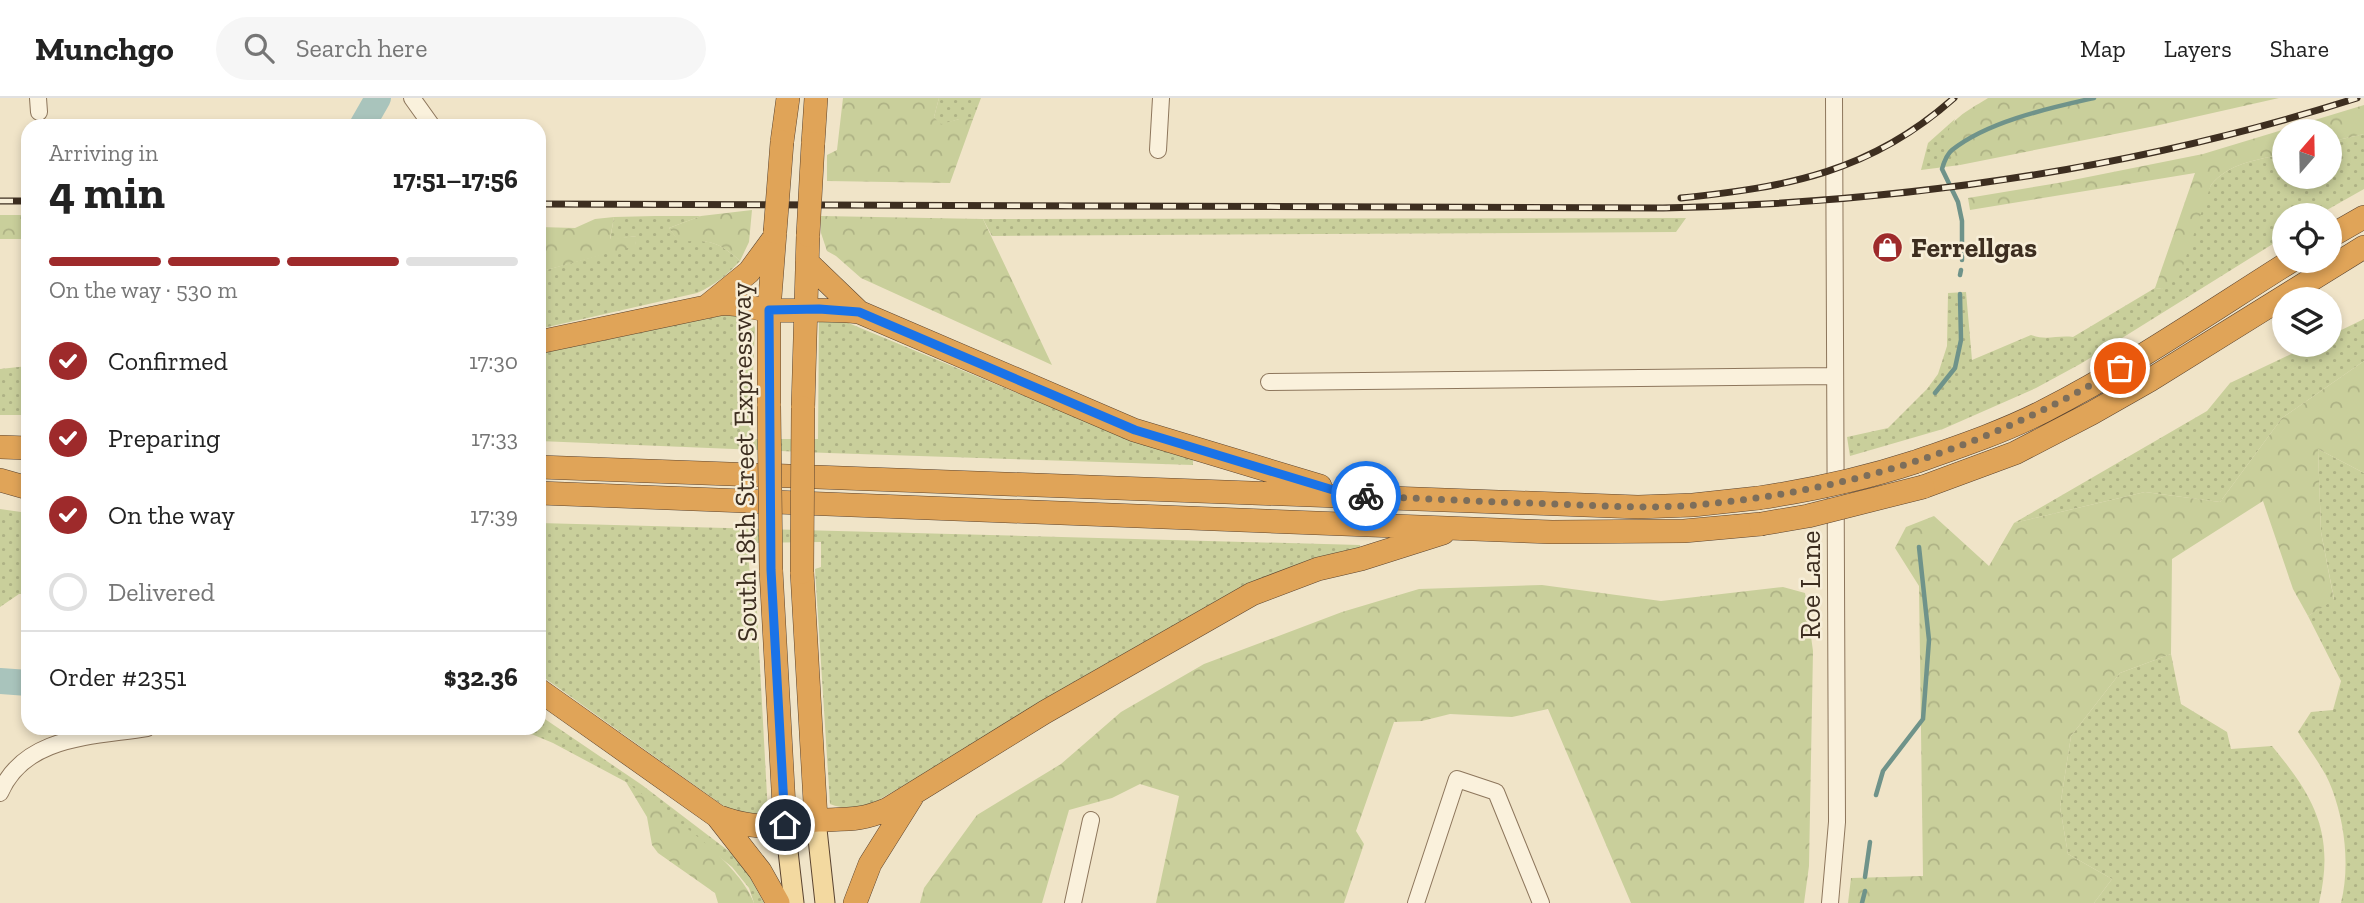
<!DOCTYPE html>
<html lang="en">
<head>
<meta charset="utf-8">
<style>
  :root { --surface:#fff; --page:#f6f6f6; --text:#222; --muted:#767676; --line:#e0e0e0; --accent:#9e2a2b }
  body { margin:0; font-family:"Zilla Slab",serif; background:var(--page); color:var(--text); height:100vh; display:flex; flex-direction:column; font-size:26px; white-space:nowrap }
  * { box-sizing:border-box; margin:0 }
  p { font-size:23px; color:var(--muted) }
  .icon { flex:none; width:38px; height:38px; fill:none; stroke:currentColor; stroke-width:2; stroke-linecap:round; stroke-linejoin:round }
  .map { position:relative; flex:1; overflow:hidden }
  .panel { position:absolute; left:21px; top:21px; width:525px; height:616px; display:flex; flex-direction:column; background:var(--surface); border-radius:21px; box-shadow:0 4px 10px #0003 }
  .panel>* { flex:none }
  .needle { width:46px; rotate:20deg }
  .tools { position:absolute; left:2272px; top:21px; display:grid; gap:14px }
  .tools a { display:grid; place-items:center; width:70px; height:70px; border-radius:50%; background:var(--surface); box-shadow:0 4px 10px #0003; font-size:35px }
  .pin { position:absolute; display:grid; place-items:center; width:60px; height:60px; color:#fff; margin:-30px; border:4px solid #fff; border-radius:50%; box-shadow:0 2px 7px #0007 }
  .courier { position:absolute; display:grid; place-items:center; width:70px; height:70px; margin:-35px; border:5px solid #1a73e8; border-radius:50%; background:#fff; color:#222; box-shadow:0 2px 9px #0007 }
  .head em { font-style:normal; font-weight:700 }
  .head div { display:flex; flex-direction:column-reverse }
  .head { display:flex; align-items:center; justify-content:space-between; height:119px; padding:0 28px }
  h1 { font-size:46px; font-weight:700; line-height:52px }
  .bar { display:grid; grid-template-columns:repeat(4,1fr); gap:10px 7px; align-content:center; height:84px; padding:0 28px }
  .bar i { height:9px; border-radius:5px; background:var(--line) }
  .bar .on { background:var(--accent) }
  .bar p { grid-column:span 4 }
  .line { display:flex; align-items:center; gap:18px; padding:0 28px; border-top:2px solid var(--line) }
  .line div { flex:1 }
  ol { padding:0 28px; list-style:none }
  li { display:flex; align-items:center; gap:21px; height:77px }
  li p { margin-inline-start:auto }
  li .icon { padding:7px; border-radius:50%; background:var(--accent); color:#fff; stroke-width:4 }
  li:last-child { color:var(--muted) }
  li i { width:38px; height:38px; border:4px solid var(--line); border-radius:50% }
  header { display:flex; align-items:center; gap:42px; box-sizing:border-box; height:98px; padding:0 35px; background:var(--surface); border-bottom:2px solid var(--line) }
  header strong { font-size:33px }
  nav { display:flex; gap:38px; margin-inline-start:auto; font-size:24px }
  .search { width:490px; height:63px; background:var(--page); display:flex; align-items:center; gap:18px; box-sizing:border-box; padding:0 24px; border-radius:38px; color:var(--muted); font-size:26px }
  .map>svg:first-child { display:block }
  .grass { fill:url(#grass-dots) }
  .forest { fill:url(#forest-crowns) }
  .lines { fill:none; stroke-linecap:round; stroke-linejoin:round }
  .stream { stroke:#6f938a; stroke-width:4.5 }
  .river { stroke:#a9c4bc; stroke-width:26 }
  .minor-casing { stroke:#8d765c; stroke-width:18 }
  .major-casing { stroke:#5b4430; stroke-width:21 }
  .highway-casing { stroke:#5b4430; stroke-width:24 }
  .minor { stroke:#faf1dc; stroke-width:16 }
  .major { stroke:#f3d9a0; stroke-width:19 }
  .highway { stroke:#e0a458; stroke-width:23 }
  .rail-casing { stroke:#3d2e20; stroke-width:7 }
  .rail { stroke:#f7eed8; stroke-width:4.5; stroke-dasharray:13; stroke-linecap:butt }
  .highway-bridge-casing { stroke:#5b4430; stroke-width:24; stroke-linecap:butt }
  .highway-bridge { stroke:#e0a458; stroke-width:23 }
  .done { stroke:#7c6e5b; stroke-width:7; stroke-dasharray:0 12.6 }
  .route { stroke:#1a73e8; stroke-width:9 }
  .labels { text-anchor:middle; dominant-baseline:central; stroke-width:5; stroke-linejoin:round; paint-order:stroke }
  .poi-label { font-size:28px; font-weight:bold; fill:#3d2e20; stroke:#f7eed8; text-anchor:start }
  .street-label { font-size:28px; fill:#3d2e20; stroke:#f7eed8 }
</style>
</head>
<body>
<header>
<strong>Munchgo</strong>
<div class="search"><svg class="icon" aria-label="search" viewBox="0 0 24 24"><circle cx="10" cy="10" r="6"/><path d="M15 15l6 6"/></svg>Search here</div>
<nav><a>Map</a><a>Layers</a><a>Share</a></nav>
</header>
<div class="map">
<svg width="2364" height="805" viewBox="0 0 2364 805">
  <defs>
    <pattern id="grass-dots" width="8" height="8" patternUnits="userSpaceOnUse" patternTransform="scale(1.75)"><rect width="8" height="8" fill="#c9cf9b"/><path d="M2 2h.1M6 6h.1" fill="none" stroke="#aeb285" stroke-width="1.8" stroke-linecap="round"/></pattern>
    <pattern id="forest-crowns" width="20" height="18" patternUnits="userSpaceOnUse" patternTransform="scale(1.75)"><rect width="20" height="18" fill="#c9cf9b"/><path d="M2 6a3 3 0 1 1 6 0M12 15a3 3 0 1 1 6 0" fill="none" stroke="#aeb285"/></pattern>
  </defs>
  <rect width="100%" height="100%" fill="#f0e4c8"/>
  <!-- grass -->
  <path class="grass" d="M 939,0 L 981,0 L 973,21 L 959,21 L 941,27 L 934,19 Z
    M 1955,21 C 1945,44 1947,46 1960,67 L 1921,72 L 1928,45 Z
    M 2364,36 L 2364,91 L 2318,117 L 2284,117 L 2284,139 L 2082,265 L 2036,290 L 1943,331 L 1850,358 L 1847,339 L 1888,330 L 1927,291 L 1938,276 L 1947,248 L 1948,195 L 1966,194 L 1972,262 L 2031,237 C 2047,243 2056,237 2073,239 L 2155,190 L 2162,191 L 2211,87 C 2229,65 2256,62 2284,56 L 2284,79 L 2329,79 L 2329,44 Z
    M 655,118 L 701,118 L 669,130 L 679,143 C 707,141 719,143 740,163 C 727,177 715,187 697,195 L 539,231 L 539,174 L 635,147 L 636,138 L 610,142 L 614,119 Z
    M 1686,120 L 1676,134 L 992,138 L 983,121 Z
    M 712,216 L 740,217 L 753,224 L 755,230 L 750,341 L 818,341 L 819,218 L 846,224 L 1017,295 L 1193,360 L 1193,367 L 828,355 L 539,343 L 539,254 Z
    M 2364,221 L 2364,263 L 2282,320 L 2220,404 L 2145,394 L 2014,425 L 2207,313 L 2230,285 L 2310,247 L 2329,247 L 2329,238 Z
    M 28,268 L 28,317 L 0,317 L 0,271 Z
    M 2318,351 L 2364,375 L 2364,805 L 2341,805 C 2350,768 2345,726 2332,691 C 2325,671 2309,652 2298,634 L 2311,614 L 2333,612 L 2341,583 L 2308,518 L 2334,501 L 2321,434 Z
    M 0,411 L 28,415 L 28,496 L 19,496 L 0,509 Z
    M 539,425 L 1360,447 L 1360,454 L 1193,520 L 875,704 C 858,710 846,712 830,706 L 815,471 L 821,469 L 821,444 L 747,445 L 750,477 L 755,477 L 768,716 L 746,716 L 728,711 L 539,576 Z
    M 2171,556 L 2181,606 L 2227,634 L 2231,651 L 2272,648 C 2315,700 2335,736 2319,805 L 2094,805 L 2112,781 L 2068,756 L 2060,709 L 2071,638 L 2120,575 Z
    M 539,617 L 642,687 L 730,754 L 747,774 L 764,805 L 754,805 L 749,790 L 732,769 L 626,684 L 553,645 L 517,630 L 539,630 Z"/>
  <!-- forest -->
  <path class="forest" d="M 843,0 L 939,0 L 934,19 L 941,26 L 959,21 L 973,21 L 950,85 L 827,83 L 827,57 L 837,52 Z
    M 1988,0 L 2279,0 L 2155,28 L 1960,67 C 1956,61 1950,54 1948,48 C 1940,24 1973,10 1988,0 Z
    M 2364,7 L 2364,36 L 2329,44 L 2329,33 L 2284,33 L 2284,56 C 2256,62 2229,65 2211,87 L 2179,179 L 2162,191 L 2155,190 L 2195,75 L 1970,112 L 1968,100 L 2058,85 L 2203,56 Z
    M 752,112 L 749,144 L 740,163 C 719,143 707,141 679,144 L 669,130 L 701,118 Z
    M 0,117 L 28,117 L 28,141 L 0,141 Z
    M 821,118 L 983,121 L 1052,267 L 861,180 L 836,158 L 827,153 L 821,135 Z
    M 614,119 L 610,141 L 637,138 L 635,148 L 539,174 L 539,129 L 575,130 L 595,121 Z
    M 2364,263 L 2364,375 L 2318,351 L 2321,434 L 2334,502 L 2308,518 L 2293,491 L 2263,403 L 2172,461 L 2171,556 L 2120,575 L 2071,638 L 2060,709 L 2068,756 L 2112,781 L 2094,805 L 1848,805 L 1851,780 L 1923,778 L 1919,488 L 1895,450 L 1906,429 L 1934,418 L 1989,468 L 2014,425 L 2145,394 L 2220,404 L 2282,320 Z
    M 1542,487 L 1661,503 L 1783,489 L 1805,495 L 1813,553 L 1809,768 L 1804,805 L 1631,805 L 1548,611 L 1512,619 L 1450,616 L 1422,623 L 1394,624 L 1356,733 L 1364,746 L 1344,805 L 1156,805 L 1179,698 L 1140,686 L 1112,700 L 1069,712 L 1042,805 L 920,805 L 924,790 L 977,717 L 1061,666 L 1121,614 L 1204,566 L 1342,514 L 1419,491 Z
    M 626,684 C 664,714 738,761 754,805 L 718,805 L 715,795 L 658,755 L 652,747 L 647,719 Z"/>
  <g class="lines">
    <!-- stream -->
    <path class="stream" d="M 1962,162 L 1962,123 L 1958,104 L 1942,71 C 1944,64 1947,56 1952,52 C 1988,23 2050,10 2094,0
      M 1960,177 L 1961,172
      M 1935,295 L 1955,270 L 1961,242 L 1960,196
      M 1876,697 L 1883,673 L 1923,621 L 1929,542 L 1919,449
      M 1865,779 L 1870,744
      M 1862,805 L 1865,793"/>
    <!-- river -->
    <path class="river" d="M 362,28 L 378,0
      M 0,583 L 28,585"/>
    <defs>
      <path id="minor" d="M 38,0 L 39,14
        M 412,0 L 432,28
        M 1158,52 L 1161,0
        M 1269,284 L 1835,278
        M 0,695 C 25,637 93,639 147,630
        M 1073,805 L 1091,722
        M 1416,805 L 1457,681 L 1496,694 L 1541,805
        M 1830,805 L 1837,724 L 1834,0"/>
      <path id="major" d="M 816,722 L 825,805
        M 785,727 L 794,805"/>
      <path id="highway" d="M 782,44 L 788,0
        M 813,46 L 816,0
        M 2329,139 L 2364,119
        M 807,164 L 859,214
        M 706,209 L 749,174 L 774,140
        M 539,244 L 720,206 C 738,204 753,211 770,212 C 800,214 829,210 859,214 L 1134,332 L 1320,388
        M 769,308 L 769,212 L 775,134
        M 803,310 L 808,137
        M 0,349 L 28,350
        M 1915,364 C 1958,349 2003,334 2044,313 C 2130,269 2210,214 2291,163
        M 539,369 L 1638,409 L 1693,407 L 1758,400
        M 0,382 L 28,390
        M 1923,389 L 2015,355 L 2092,315 L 2150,282 L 2364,149
        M 539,395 L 1552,434 L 1684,433 L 1761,426
        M 771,472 L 785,727
        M 802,474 L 816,722
        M 539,592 L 717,718 L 760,773 L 778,805
        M 717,718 C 741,727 761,730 786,727 C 797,726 808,722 819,722 C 848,721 860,723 888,711 L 1045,614 L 1252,496 L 1318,471 L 1361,461 L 1443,435
        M 855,805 L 870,766 L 912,699"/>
    </defs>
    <!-- minor casing -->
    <use href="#minor" class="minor-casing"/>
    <!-- major casing -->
    <use href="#major" class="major-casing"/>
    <!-- highway casing -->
    <use href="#highway" class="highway-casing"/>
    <!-- minor -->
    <use href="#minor" class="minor"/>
    <!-- major -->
    <use href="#major" class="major"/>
    <!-- highway -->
    <use href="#highway" class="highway"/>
    <defs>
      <path id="rail" d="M 1681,100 C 1788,89 1871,74 1954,0
        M 0,103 L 28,103
        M 539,106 L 1663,110 C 1898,105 2132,72 2357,0"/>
    </defs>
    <!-- rail casing -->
    <use href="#rail" class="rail-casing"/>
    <!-- rail -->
    <use href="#rail" class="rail"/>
    <defs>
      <path id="highway-bridge" d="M 775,134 L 782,44
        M 808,137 L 813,46
        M 769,308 L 771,472
        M 1758,400 C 1812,392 1863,381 1915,364
        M 1761,426 L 1808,418 L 1923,389
        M 802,474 L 803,310"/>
    </defs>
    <!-- highway-bridge casing -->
    <use href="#highway-bridge" class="highway-bridge-casing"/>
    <!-- highway-bridge -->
    <use href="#highway-bridge" class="highway-bridge"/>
  </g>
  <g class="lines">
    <!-- done -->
    <path class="done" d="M 1366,398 C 1429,401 1493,404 1557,406 C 1603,408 1649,411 1695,407 C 1848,394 1989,349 2120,270"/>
    <!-- route -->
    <path class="route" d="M 785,727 L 771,472 L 769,212 L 819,211 L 859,214 L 1135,332 L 1353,398 L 1366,398"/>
  </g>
  <!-- icons -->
  <defs>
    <symbol id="shop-disc" viewBox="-11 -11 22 22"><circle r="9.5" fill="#9e2a2b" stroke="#f7eed8"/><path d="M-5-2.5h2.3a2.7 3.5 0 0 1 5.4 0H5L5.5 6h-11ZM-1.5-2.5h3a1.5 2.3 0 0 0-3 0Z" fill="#fff"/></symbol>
  </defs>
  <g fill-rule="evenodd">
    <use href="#shop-disc" x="1870" y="132" width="35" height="35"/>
  </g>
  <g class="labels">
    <!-- poi labels -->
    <g class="poi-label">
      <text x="1911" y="149">Ferrellgas</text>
    </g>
    <!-- street labels -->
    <g class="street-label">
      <text transform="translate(744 364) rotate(-91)">South 18th Street Expressway</text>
      <text transform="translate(1810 487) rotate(-90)">Roe Lane</text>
    </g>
  </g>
</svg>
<div class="tools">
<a><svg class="needle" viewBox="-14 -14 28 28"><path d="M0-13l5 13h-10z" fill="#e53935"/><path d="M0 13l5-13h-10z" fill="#767676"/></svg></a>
<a><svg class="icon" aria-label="locate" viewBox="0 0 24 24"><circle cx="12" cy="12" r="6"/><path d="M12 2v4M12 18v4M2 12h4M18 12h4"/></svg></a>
<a><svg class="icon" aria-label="layers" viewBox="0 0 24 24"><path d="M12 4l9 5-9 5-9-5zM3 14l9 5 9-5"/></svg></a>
</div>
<div class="pin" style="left:2120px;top:270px;background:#ea580c"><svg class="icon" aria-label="bag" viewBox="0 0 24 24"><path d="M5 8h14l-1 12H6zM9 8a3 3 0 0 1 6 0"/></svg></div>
<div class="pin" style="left:785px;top:727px;background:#1f2937"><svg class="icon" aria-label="home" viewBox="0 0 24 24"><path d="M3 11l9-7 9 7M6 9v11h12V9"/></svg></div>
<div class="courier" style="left:1366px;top:398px"><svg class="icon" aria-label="bike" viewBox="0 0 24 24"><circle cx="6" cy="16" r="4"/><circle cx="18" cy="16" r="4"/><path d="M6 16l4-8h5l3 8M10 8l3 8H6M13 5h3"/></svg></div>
<section class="panel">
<div class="head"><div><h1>4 min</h1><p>Arriving in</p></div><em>17:51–17:56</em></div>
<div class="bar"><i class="on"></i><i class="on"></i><i class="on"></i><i></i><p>On the way · 530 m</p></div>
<ol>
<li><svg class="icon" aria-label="check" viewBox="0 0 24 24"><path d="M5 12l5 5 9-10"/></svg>Confirmed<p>17:30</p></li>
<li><svg class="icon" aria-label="check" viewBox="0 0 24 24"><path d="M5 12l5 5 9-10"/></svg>Preparing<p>17:33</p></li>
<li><svg class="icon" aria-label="check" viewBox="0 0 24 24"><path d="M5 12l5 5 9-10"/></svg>On the way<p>17:39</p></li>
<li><i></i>Delivered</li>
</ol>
<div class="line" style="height:91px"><div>Order #2351</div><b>$32.36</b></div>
</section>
</div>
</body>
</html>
